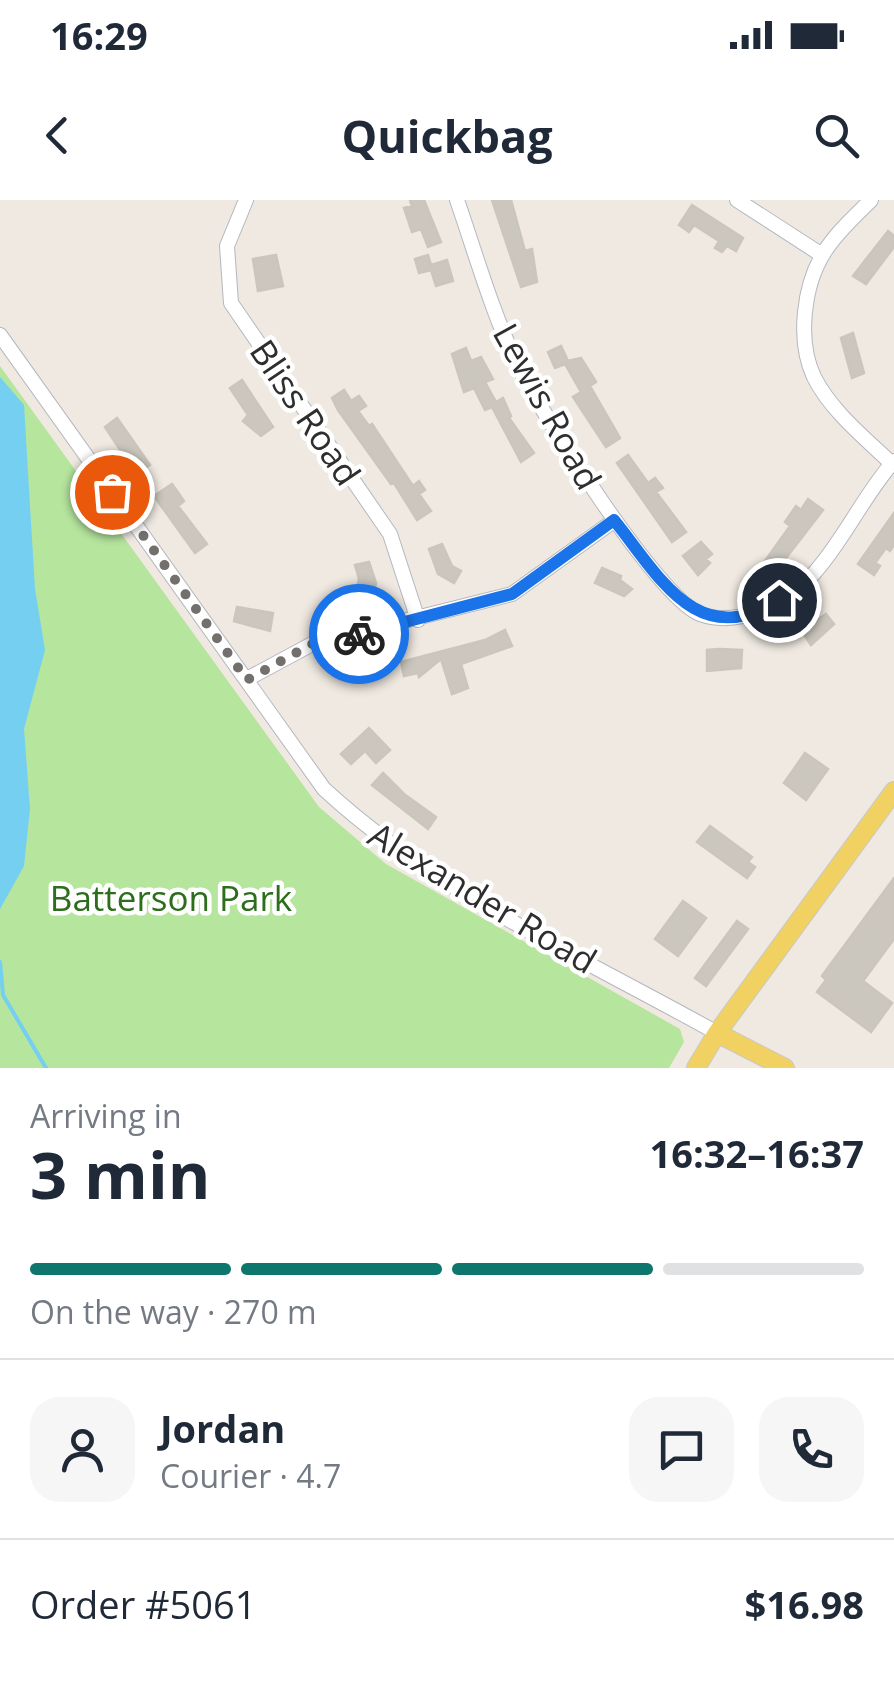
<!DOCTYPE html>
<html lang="en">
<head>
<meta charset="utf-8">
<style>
  :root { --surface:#fff; --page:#f6f6f7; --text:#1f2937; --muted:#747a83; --line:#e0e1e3; --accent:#0f766e }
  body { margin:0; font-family:"Open Sans",sans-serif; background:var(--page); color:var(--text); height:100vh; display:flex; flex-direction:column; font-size:38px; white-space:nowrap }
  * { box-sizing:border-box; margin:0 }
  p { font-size:32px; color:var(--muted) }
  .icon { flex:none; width:55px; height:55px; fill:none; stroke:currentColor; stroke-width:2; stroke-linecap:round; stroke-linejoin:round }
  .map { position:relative; height:868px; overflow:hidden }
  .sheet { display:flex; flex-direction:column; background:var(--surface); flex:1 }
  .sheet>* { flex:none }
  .pin { position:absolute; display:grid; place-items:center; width:85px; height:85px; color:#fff; margin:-42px; border:5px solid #fff; border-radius:50%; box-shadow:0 2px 10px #0007 }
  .courier { position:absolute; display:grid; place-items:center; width:100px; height:100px; margin:-50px; border:8px solid #1a73e8; border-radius:50%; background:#fff; color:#222; box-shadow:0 2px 12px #0007 }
  .summary em { font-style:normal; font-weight:700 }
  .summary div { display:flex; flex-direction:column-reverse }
  .summary { display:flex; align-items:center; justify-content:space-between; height:170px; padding:0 30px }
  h1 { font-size:65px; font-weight:700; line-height:75px }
  .bar { display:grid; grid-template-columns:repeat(4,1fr); gap:15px 10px; align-content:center; height:120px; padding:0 30px }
  .bar i { height:12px; border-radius:8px; background:var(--line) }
  .bar .current { background:var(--accent) }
  .bar p { grid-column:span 4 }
  .line { display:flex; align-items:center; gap:25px; padding:0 30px; border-top:2px solid var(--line) }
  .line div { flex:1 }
  .round { display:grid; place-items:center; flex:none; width:105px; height:105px; border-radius:30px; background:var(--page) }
  .status { display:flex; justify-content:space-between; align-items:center; height:70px; padding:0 50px; background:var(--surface); direction:ltr }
  .status svg { height:28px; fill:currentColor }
  header { display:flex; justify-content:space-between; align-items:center; height:130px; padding:0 30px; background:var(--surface); font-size:45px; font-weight:700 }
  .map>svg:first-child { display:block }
  .green { fill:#b6e59e }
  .water { fill:#75cff0 }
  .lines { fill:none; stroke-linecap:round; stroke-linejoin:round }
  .stream { stroke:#75cff0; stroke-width:4 }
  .building { fill:#cbc7bf; stroke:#cbc5ba; stroke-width:2.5 }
  .minor-casing { stroke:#b4b7c1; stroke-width:16 }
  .major-casing { stroke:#c9c9c9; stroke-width:20 }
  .minor { stroke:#fff; stroke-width:14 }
  .major { stroke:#f2d163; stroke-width:18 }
  .done { stroke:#726f6d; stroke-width:10; stroke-dasharray:0 18 }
  .route { stroke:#1a73e8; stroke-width:12 }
  .labels { text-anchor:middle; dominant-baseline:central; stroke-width:9; stroke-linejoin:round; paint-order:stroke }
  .street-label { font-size:35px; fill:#2e2e2e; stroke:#fff }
  .park-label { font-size:35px; fill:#2c6e1b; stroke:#fff }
</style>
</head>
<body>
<div class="status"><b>16:29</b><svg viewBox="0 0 49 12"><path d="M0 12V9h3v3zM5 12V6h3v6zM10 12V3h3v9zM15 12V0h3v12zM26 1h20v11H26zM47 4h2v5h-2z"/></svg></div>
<header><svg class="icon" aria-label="back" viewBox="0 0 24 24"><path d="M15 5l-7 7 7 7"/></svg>Quickbag<svg class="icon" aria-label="search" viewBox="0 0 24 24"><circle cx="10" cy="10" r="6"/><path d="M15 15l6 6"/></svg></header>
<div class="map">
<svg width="894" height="868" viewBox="0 0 894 868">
  <rect width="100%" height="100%" fill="#efe9e1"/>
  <!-- green -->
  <path class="green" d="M 0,166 L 319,607 L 386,664 L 680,829 L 684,842 L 669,868 L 0,868 Z"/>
  <!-- water -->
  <path class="water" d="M 0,177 L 24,205 L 35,389 L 45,450 L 24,529 L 30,609 L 24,666 L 0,709 Z"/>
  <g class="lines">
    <!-- stream -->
    <path class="stream" d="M 0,762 L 3,795 L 46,868"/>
  </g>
  <!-- building -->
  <path class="building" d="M 410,0 L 424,0 L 441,42 L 428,47 L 421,29 L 412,32 L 404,8 L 412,6 Z
    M 492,0 L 511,0 L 525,51 L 532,49 L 537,82 L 521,87 Z
    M 692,5 L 743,38 L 736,51 L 727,46 L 722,52 L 715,48 L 719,41 L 694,25 L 689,32 L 679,25 Z
    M 888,31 L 894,36 L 894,47 L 866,84 L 853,76 Z
    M 276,55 L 283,86 L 258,91 L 253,59 Z
    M 428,55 L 431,65 L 447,60 L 453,81 L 436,86 L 431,70 L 419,73 L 415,59 Z
    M 853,133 L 864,173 L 852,178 L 841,138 Z
    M 561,146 L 568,161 L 581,158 L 596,182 L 590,186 L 620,238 L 606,247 L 573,197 L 581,192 L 565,164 L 555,168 L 548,152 Z
    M 466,148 L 471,161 L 481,157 L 493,179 L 485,182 L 496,202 L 503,198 L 511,216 L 509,218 L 534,253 L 521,262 L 492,207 L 485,210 L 474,188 L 464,192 L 452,154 Z
    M 242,180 L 273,227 L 261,236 L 243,221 L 248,215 L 230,188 Z
    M 344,190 L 351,201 L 359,196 L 366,206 L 358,211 L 369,226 L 372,224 L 413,286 L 419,281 L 425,290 L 419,294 L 431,311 L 417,320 L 394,283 L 391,284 L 338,210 L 332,198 Z
    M 117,218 L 150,265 L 136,274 L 105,227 Z
    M 628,255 L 648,283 L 655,278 L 663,288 L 656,292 L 686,332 L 672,342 L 617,263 Z
    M 172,284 L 184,301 L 178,306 L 207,344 L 195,353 L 154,296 Z
    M 808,299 L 823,310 L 769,380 L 757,372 L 790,326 L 785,322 L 796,306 L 801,310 Z
    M 894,313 L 894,345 L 890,351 L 886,348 L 875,363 L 880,366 L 874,375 L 858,364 Z
    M 701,342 L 712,354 L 706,359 L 710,363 L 698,375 L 683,356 Z
    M 442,344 L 452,366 L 461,371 L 454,383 L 438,374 L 429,349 Z
    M 369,362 L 376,383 L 371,403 L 354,399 L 359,379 L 355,365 Z
    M 602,368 L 621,376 L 620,380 L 632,389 L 624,396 L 595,383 Z
    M 237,407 L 273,413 L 270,431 L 234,421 Z
    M 826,414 L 834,424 L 811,445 L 801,430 L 814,417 L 817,420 Z
    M 505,430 L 512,446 L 461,464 L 468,488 L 452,494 L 441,459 L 419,477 L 418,473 L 404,476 L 401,462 L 485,440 Z
    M 719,449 L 742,450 L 741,468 L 707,471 L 707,450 Z
    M 369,528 L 390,550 L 376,563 L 365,551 L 351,564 L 341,554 Z
    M 805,553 L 828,569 L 806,600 L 784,583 Z
    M 383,573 L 404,594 L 436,617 L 428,629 L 372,585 Z
    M 710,626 L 752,657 L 748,662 L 755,667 L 747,678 L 697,642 Z
    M 894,678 L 894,739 L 863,781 L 892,803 L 871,832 L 817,792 L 826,780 L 822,776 Z
    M 683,701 L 706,718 L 678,756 L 655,739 Z
    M 737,721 L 748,729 L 706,786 L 695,778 Z"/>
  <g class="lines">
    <defs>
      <path id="minor" d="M 246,0 L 227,46 L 231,103 L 390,334 L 418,420
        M 457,0 C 476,55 492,112 517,164 C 540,211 657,397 700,414 C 719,421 741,418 760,411 C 827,387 850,310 894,261
        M 737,0 L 822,55
        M 871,0 C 855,16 837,32 825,51 C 803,85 797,141 814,177 C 831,211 865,238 891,263
        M 0,135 L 324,589 C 438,694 583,758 717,833
        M 247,479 L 312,444 L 512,394 L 615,320"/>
      <path id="major" d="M 717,833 L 785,868
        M 696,868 L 717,833 L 894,591"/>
    </defs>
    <!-- minor casing -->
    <use href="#minor" class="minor-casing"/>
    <!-- major casing -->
    <use href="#major" class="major-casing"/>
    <!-- minor -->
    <use href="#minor" class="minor"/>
    <!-- major -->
    <use href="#major" class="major"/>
  </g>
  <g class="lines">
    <!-- done -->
    <path class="done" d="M 112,292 L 247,480 L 312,444 L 359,434"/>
    <!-- route -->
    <path class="route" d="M 359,434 L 512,394 L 614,320 C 660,377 697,452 779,400"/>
  </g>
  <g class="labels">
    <!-- street labels -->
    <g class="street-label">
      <text transform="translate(548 206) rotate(61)">Lewis Road</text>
      <text transform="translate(306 212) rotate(56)">Bliss Road</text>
      <text transform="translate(483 697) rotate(31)">Alexander Road</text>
    </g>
    <!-- park labels -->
    <g class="park-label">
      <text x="171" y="697">Batterson Park</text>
    </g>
  </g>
</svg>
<div class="pin" style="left:112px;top:292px;background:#ea580c"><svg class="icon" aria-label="bag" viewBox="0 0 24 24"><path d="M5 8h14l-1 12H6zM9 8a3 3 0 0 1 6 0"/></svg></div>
<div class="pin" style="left:779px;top:400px;background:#1f2937"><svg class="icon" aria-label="home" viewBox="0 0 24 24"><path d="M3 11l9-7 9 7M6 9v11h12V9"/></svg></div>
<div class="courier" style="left:359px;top:434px"><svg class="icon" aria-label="bike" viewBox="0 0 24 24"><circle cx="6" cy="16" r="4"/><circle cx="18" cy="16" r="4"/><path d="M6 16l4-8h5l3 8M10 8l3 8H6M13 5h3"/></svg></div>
</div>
<section class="sheet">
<div class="summary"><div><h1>3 min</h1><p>Arriving in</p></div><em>16:32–16:37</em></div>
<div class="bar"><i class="current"></i><i class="current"></i><i class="current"></i><i></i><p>On the way · 270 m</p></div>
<div class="line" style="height:180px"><a class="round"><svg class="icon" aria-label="person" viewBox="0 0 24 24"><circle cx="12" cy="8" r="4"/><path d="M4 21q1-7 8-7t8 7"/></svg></a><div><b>Jordan</b><p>Courier · 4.7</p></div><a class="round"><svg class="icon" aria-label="chat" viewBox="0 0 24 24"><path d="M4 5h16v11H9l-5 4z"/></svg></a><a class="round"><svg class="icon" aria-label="phone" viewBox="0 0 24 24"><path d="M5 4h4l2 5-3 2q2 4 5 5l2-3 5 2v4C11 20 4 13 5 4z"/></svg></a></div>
<div class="line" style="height:130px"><div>Order #5061</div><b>$16.98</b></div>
</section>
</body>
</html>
